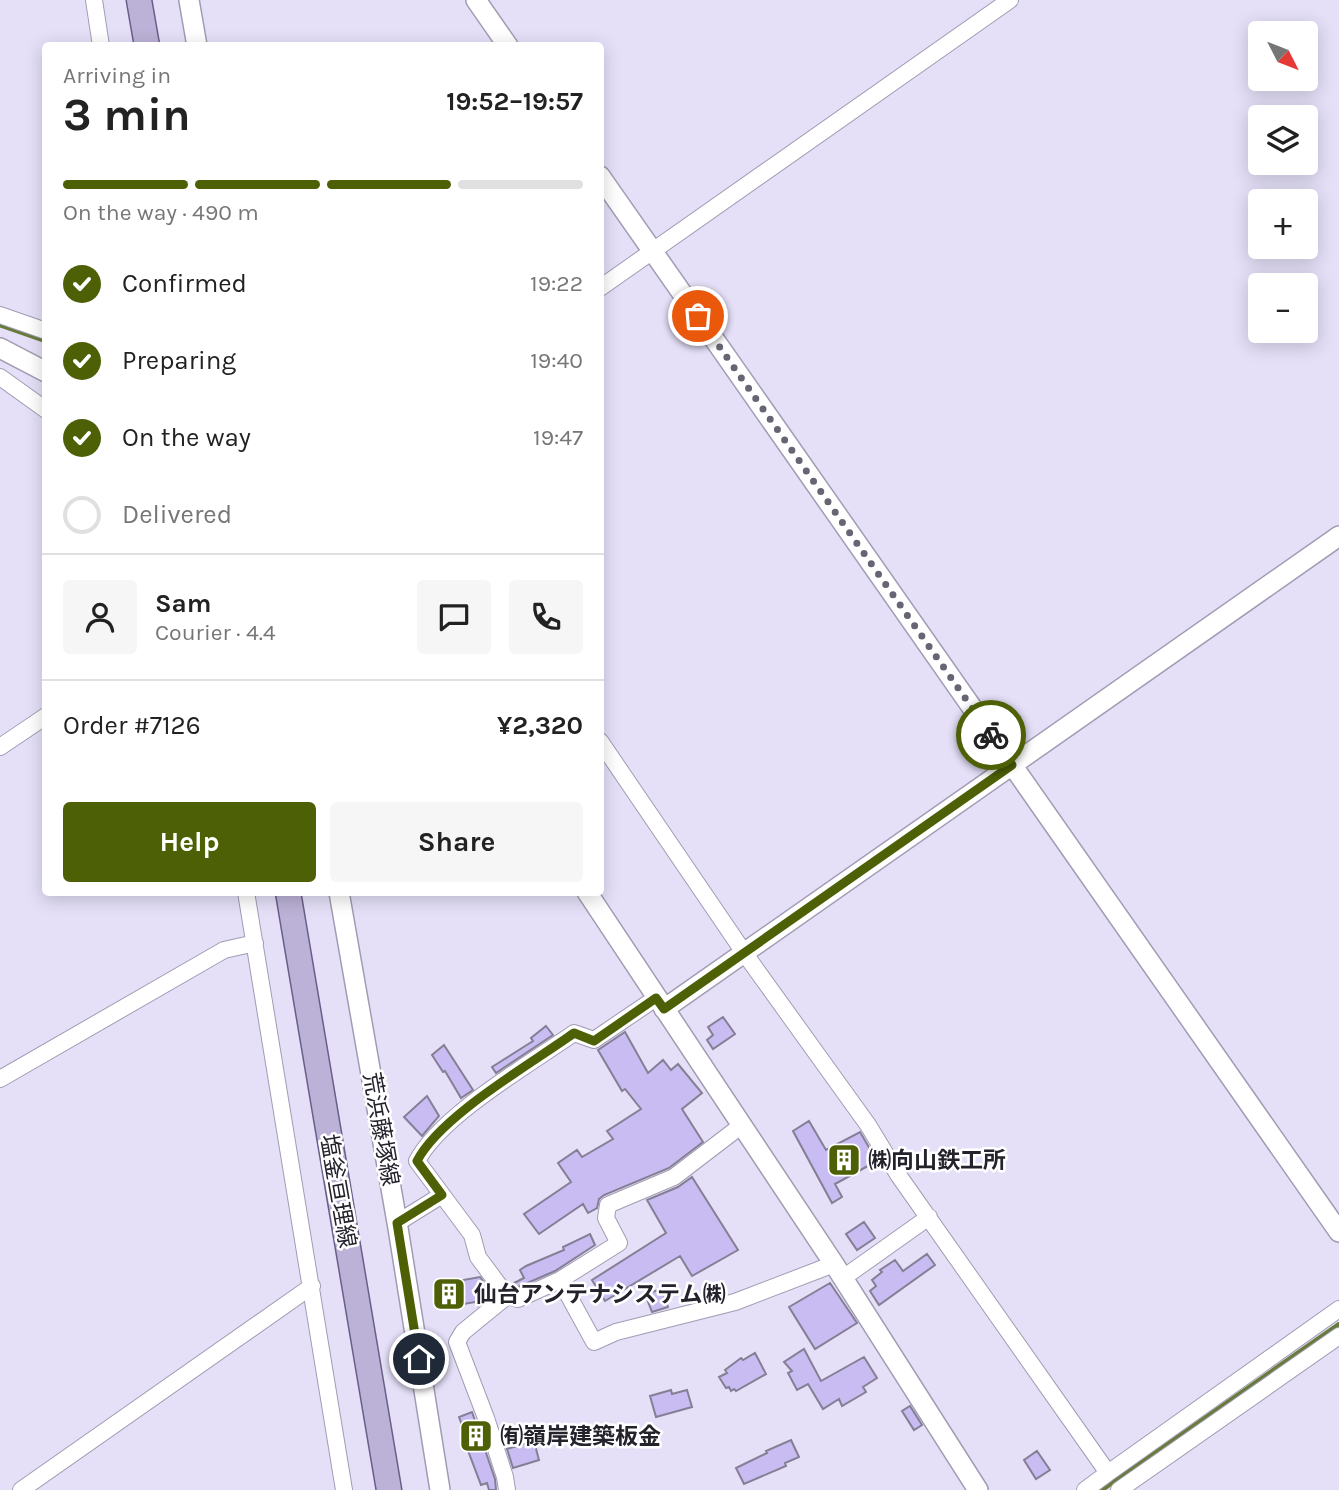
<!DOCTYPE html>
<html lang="en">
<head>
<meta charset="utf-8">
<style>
  :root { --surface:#fff; --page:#f6f6f6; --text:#222; --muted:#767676; --line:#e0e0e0; --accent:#4d6006 }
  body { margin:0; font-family:Karla,"Noto Sans JP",sans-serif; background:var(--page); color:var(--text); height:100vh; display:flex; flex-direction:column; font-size:26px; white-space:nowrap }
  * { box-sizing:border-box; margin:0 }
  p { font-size:23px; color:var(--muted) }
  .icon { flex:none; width:38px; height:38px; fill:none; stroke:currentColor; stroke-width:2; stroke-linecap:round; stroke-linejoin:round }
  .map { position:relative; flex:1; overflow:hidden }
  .panel { position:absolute; left:42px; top:42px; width:562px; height:854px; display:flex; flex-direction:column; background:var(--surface); border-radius:7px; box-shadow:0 4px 18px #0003 }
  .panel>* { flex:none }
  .needle { width:46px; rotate:132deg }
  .tools { position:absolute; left:1248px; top:21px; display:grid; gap:14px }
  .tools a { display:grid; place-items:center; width:70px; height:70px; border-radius:7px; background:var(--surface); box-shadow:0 4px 18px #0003; font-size:35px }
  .pin { position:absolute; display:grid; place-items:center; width:60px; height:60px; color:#fff; margin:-30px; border:4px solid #fff; border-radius:50%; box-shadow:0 2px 7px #0007 }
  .courier { position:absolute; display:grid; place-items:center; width:70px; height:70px; margin:-35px; border:5px solid #4d6006; border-radius:50%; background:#fff; color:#222; box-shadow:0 2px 9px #0007 }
  .overview em { font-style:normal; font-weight:700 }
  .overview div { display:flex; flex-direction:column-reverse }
  .overview { display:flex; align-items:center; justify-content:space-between; height:119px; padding:0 21px }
  h1 { font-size:46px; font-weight:700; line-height:52px }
  .bar { display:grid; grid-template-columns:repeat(4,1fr); gap:10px 7px; align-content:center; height:84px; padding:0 21px }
  .bar i { height:9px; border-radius:5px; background:var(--line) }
  .bar .active { background:var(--accent) }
  .bar p { grid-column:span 4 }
  .line { display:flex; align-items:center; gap:18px; padding:0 21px; border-top:2px solid var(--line) }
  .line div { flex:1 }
  .round { display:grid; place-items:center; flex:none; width:74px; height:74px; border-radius:7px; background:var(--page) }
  ol { padding:0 21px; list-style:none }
  li { display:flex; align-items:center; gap:21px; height:77px }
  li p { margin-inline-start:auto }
  li .icon { padding:7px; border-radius:50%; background:var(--accent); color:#fff; stroke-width:4 }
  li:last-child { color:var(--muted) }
  li i { width:38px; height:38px; border:4px solid var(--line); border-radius:50% }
  .action { display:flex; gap:14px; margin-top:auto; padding:14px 21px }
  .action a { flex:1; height:80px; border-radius:7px; background:var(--accent); color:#fff; font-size:28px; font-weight:700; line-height:80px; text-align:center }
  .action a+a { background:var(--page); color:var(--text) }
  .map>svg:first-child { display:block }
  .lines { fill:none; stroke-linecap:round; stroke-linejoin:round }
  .stream { stroke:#697b3a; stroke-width:4.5 }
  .building { fill:#c9bcf2; stroke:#847f95; stroke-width:2 }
  .minor-casing { stroke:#a19cb3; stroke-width:18 }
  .tertiary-casing { stroke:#a19cb3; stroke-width:22 }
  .primary-casing { stroke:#6a5e89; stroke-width:27 }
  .minor { stroke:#fff; stroke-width:16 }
  .tertiary { stroke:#fff; stroke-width:19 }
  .primary { stroke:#bcb2d7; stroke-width:24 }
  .done { stroke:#686473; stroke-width:7; stroke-dasharray:0 12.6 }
  .route { stroke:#4d6006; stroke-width:9 }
  .labels { text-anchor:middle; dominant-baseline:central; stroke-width:5; stroke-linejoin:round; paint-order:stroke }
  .street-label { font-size:23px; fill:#24222b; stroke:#fff }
  .poi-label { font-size:23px; font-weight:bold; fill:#24222b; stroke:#fff; text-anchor:start }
</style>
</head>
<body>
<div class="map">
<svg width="1339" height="1490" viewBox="0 0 1339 1490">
  <rect width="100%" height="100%" fill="#e5e0f8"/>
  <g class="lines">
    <!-- stream -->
    <path class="stream" d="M 0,325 L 46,341
      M 1102,1490 L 1339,1324"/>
  </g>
  <!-- building -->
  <path class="building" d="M 723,1017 L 735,1034 L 713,1049 L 707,1040 L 713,1035 L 708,1027 Z
    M 546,1026 L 553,1035 L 496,1073 L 492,1067 L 533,1041 L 531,1038 Z
    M 625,1032 L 648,1073 L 663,1060 L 671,1070 L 678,1064 L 702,1093 L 682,1109 L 703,1142 L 669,1168 L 604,1195 L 599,1199 L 597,1208 L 588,1213 L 583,1204 L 539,1234 L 524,1214 L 571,1182 L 558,1163 L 577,1150 L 582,1157 L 613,1139 L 607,1131 L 641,1109 L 625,1089 L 622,1091 L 598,1050 Z
    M 444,1045 L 473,1090 L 461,1098 L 445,1071 L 443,1072 L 432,1055 Z
    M 427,1096 L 439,1116 L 422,1136 L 404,1117 Z
    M 809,1121 L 826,1150 L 860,1132 L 877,1161 L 835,1184 L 842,1197 L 832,1203 L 793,1131 Z
    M 692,1177 L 738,1250 L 692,1276 L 680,1256 L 605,1301 L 592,1280 L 666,1233 L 647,1200 L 678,1187 Z
    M 864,1222 L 875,1238 L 857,1250 L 846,1234 Z
    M 590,1234 L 595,1245 L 555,1271 L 516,1288 L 514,1283 L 524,1278 L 520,1270 L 526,1266 L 564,1250 L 563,1247 Z
    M 927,1254 L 935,1265 L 879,1305 L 870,1291 L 876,1286 L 872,1280 L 882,1272 L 880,1270 L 895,1260 L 903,1271 Z
    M 480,1277 L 493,1294 L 478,1306 L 475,1302 L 439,1308 L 435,1285 Z
    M 830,1283 L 857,1323 L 815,1349 L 789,1307 Z
    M 662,1289 L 668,1307 L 652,1312 L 645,1294 Z
    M 804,1349 L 821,1381 L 864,1357 L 877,1378 L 863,1387 L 866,1392 L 842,1406 L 839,1399 L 823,1409 L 808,1384 L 797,1390 L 788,1373 L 792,1371 L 784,1362 Z
    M 755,1353 L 766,1374 L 736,1391 L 734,1389 L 731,1391 L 729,1387 L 726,1388 L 719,1377 L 727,1373 L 725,1370 L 741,1358 L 743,1360 Z
    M 671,1390 L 672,1394 L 687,1390 L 692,1407 L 656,1417 L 650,1396 Z
    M 910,1406 L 922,1425 L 914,1430 L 902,1411 Z
    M 472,1412 L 495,1479 L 496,1490 L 489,1490 L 487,1483 L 481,1485 L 464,1440 L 467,1439 L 459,1417 Z
    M 791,1440 L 799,1457 L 785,1463 L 786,1466 L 744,1484 L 736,1468 L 767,1453 L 766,1451 Z
    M 534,1441 L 539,1460 L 513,1468 L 507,1449 Z
    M 1037,1451 L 1050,1470 L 1036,1479 L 1024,1460 Z"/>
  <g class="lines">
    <defs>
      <path id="minor" d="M 94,0 L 101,46
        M 600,288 L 1010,0
        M 0,315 L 46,331
        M 0,377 L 46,410
        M 600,741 L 745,954 L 868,1125 L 899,1176 L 1108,1473 L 1085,1490
        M 0,747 L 46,716
        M 246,892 L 344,1490
        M 656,998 L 594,1040 L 574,1033 C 530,1064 441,1115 417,1161 L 472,1235 L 478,1257 L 507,1296 L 518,1299 L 560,1280 L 619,1243 L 606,1218 L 608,1205 L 674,1177 L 742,1125
        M 0,1079 L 224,950 L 255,943
        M 397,1223 L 442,1195
        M 843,1278 L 929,1217
        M 560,1280 L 594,1342 L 616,1332 L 735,1302 L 834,1264
        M 507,1296 L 463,1332 L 457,1342 L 486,1418 L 505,1477 L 507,1490
        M 1108,1473 L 1339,1309
        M 21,1490 L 312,1286
        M 1119,1490 L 1339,1336"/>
      <path id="tertiary" d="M 189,0 L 197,46
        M 476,0 L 508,46
        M 600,176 L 1339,1232
        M 0,348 L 46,372
        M 339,892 L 398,1228 L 440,1490
        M 587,892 L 834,1264 L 978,1490
        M 664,1009 L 1339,536"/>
      <path id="primary" d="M 139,0 L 147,46
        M 288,892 L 389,1490"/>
    </defs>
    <!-- minor casing -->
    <use href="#minor" class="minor-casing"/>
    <!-- tertiary casing -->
    <use href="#tertiary" class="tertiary-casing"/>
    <!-- primary casing -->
    <use href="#primary" class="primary-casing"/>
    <!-- minor -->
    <use href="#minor" class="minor"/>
    <!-- tertiary -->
    <use href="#tertiary" class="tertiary"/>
    <!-- primary -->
    <use href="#primary" class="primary"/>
  </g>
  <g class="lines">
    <!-- done -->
    <path class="done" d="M 698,316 L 991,735"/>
    <!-- route -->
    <path class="route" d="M 419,1359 L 397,1223 L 442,1195 L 417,1161 C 440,1116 531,1064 574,1033 L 594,1041 L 656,998 L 664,1009 L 1012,765 L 991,735"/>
  </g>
  <!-- icons -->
  <defs>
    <symbol id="building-square" viewBox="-11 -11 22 22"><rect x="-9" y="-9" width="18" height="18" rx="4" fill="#4d6006" stroke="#fff"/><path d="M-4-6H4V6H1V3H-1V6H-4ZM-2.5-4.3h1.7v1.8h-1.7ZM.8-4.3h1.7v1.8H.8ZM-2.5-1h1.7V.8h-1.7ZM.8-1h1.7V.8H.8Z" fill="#fff"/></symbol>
  </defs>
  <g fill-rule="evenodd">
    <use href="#building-square" x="825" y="1141" width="38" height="38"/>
    <use href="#building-square" x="430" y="1275" width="38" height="38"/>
    <use href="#building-square" x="457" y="1417" width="38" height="38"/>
  </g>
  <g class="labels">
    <!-- street labels -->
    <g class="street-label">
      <text transform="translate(381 1129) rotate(80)">荒浜藤塚線</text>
      <text transform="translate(338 1191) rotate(80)">塩釜亘理線</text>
    </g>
    <!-- poi labels -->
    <g class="poi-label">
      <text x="868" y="1160">㈱向山鉄工所</text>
      <text x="474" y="1294">仙台アンテナシステム㈱</text>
      <text x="500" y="1436">㈲嶺岸建築板金</text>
    </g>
  </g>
</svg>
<div class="tools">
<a><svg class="needle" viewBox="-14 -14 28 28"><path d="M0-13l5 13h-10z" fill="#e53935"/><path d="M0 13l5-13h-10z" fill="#767676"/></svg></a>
<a><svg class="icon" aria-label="layers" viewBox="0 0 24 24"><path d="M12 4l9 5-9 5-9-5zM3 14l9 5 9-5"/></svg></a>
<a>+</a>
<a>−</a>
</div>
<div class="pin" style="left:698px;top:316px;background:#ea580c"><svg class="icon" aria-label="bag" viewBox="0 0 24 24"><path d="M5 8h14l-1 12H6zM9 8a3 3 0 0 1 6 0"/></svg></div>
<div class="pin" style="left:419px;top:1359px;background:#1f2937"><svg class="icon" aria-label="home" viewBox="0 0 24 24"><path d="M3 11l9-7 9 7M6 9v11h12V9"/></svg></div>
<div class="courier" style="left:991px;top:735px"><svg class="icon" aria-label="bike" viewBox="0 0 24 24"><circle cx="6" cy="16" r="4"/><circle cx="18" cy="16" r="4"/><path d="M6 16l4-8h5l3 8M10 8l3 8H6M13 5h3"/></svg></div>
<section class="panel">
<div class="overview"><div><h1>3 min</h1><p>Arriving in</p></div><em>19:52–19:57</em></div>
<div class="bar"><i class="active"></i><i class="active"></i><i class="active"></i><i></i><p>On the way · 490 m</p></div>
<ol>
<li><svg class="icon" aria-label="check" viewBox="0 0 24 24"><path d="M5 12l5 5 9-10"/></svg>Confirmed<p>19:22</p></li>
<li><svg class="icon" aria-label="check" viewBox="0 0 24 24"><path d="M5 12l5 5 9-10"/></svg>Preparing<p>19:40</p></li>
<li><svg class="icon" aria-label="check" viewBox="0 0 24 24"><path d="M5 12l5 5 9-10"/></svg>On the way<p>19:47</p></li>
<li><i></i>Delivered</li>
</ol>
<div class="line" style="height:126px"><a class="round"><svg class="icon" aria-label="person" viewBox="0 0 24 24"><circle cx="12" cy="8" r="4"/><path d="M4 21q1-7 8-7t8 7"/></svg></a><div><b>Sam</b><p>Courier · 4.4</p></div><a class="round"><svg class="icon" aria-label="chat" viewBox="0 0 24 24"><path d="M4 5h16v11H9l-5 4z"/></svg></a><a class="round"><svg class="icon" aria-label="phone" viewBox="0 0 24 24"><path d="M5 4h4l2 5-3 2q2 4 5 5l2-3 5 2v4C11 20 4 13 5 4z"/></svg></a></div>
<div class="line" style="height:91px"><div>Order #7126</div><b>¥2,320</b></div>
<div class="action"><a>Help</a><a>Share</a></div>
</section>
</div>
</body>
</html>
